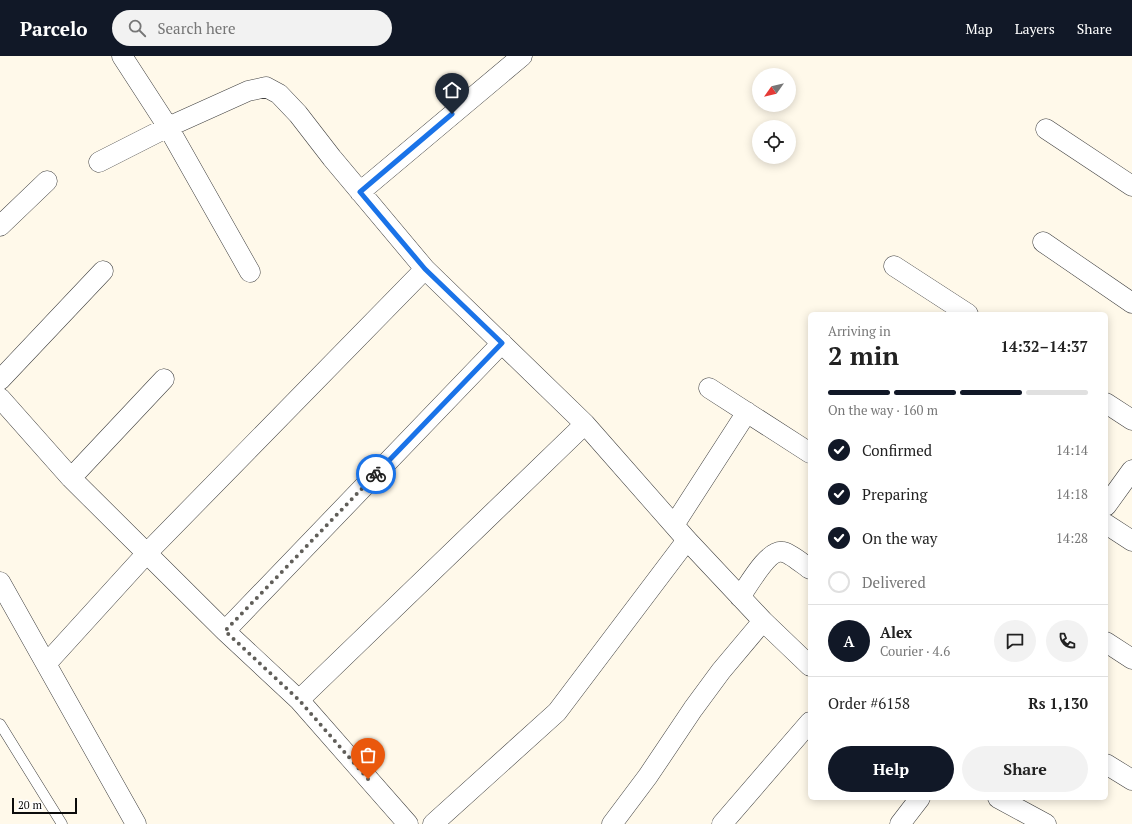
<!DOCTYPE html>
<html lang="en">
<head>
<meta charset="utf-8">
<style>
  :root { --surface:#fff; --page:#f2f2f2; --text:#222; --muted:#767676; --line:#e0e0e0; --accent:#111827 }
  body { margin:0; font-family:"PT Serif",serif; background:var(--page); color:var(--text); height:100vh; display:flex; flex-direction:column; font-size:15px; white-space:nowrap }
  * { box-sizing:border-box; margin:0 }
  p { font-size:13px; color:var(--muted) }
  .icon { flex:none; width:22px; height:22px; fill:none; stroke:currentColor; stroke-width:2; stroke-linecap:round; stroke-linejoin:round }
  .map { position:relative; flex:1; overflow:hidden }
  .sheet { position:absolute; left:808px; top:256px; width:300px; height:488px; display:flex; flex-direction:column; background:var(--surface); border-radius:6px; box-shadow:0 2px 10px #0003 }
  .sheet>* { flex:none }
  .needle { width:26px; rotate:236deg }
  .fabs { position:absolute; left:752px; top:12px; display:grid; gap:8px }
  .fabs a { display:grid; place-items:center; width:44px; height:44px; border-radius:50%; background:var(--surface); box-shadow:0 2px 10px #0003; font-size:20px }
  .scale { position:absolute; left:12px; bottom:10px; width:65px; box-sizing:border-box; padding-left:4px; border:2px solid #0b0b0b; border-top:0; font-size:11px; line-height:14px; white-space:nowrap; color:#0b0b0b; -webkit-text-stroke:3px #fff; paint-order:stroke }
  .pin { position:absolute; display:grid; place-items:center; width:34px; height:34px; color:#fff; margin:-41px -17px; border-radius:50% 50% 50% 0; rotate:-45deg; box-shadow:0 0 4px #0007 }
  .pin .icon { rotate:45deg }
  .courier { position:absolute; display:grid; place-items:center; width:40px; height:40px; margin:-20px; border:3px solid #1a73e8; border-radius:50%; background:#fff; color:#222; box-shadow:0 1px 5px #0007 }
  .summary em { font-style:normal; font-weight:600 }
  .summary div { display:flex; flex-direction:column-reverse }
  .summary { display:flex; align-items:center; justify-content:space-between; height:68px; padding:0 20px }
  h1 { font-size:26px; font-weight:600; line-height:30px }
  .bar { display:grid; grid-template-columns:repeat(4,1fr); gap:6px 4px; align-content:center; height:48px; padding:0 20px }
  .bar i { height:5px; border-radius:3px; background:var(--line) }
  .bar .current { background:var(--accent) }
  .bar p { grid-column:span 4 }
  .line { display:flex; align-items:center; gap:10px; padding:0 20px; border-top:1px solid var(--line) }
  .line div { flex:1 }
  .round { display:grid; place-items:center; flex:none; width:42px; height:42px; border-radius:21px; background:var(--page) }
  ol { padding:0 20px; list-style:none }
  li { display:flex; align-items:center; gap:12px; height:44px }
  li p { margin-inline-start:auto }
  li .icon { padding:4px; border-radius:50%; background:var(--accent); color:#fff; stroke-width:4 }
  li:last-child { color:var(--muted) }
  li i { width:22px; height:22px; border:2px solid var(--line); border-radius:50% }
  .primary-button { display:flex; gap:8px; margin-top:auto; padding:8px 20px }
  .primary-button a { flex:1; height:46px; border-radius:24px; background:var(--accent); color:#fff; font-size:16px; font-weight:600; line-height:46px; text-align:center }
  .primary-button a+a { background:var(--page); color:var(--text) }
  header { display:flex; align-items:center; gap:24px; box-sizing:border-box; height:56px; padding:0 20px; background:var(--accent); color:#fff }
  header strong { font-size:19px }
  nav { display:flex; gap:22px; margin-inline-start:auto; font-size:14px }
  .search { width:280px; height:36px; background:var(--page); display:flex; align-items:center; gap:10px; box-sizing:border-box; padding:0 14px; border-radius:22px; color:var(--muted); font-size:15px }
  .map>svg:first-child { display:block }
  .lines { fill:none; stroke-linecap:round; stroke-linejoin:round }
  .lane-casing { stroke:#3e3e3e; stroke-width:11 }
  .street-casing { stroke:#3e3e3e; stroke-width:21 }
  .lane { stroke:#fff; stroke-width:10 }
  .street { stroke:#fff; stroke-width:20 }
  .done { stroke:#605e59; stroke-width:4; stroke-dasharray:0 7.2 }
  .route { stroke:#1a73e8; stroke-width:5 }
</style>
</head>
<body>
<header>
<strong>Parcelo</strong>
<div class="search"><svg class="icon" aria-label="search" viewBox="0 0 24 24"><circle cx="10" cy="10" r="6"/><path d="M15 15l6 6"/></svg>Search here</div>
<nav><a>Map</a><a>Layers</a><a>Share</a></nav>
</header>
<div class="map">
<svg width="1132" height="768" viewBox="0 0 1132 768">
  <rect width="100%" height="100%" fill="#fff9ea"/>
  <g class="lines">
    <defs>
      <path id="lane" d="M 0,668 L 62,768"/>
      <path id="street" d="M 122,0 L 168,71 L 250,216
        M 1046,73 L 1132,130
        M 99,106 L 168,71 L 248,35 L 266,31 L 279,38 L 298,58 L 332,102 L 425,213
        M 360,136 L 522,0
        M 0,170 L 47,125
        M 1043,186 L 1132,247
        M 894,210 L 968,258
        M 0,324 L 103,215
        M 709,332 L 810,397
        M 0,342 L 71,422 L 225,575 L 299,644 L 408,768
        M 1106,347 L 1132,364
        M 71,422 L 164,323
        M 1106,450 L 1132,414
        M 1106,468 L 1132,485
        M 674,469 L 747,356
        M 0,526 L 136,768
        M 740,541 C 748,530 768,493 783,496 C 790,497 804,509 810,513
        M 225,575 L 502,287
        M 1106,586 L 1132,603
        M 46,608 L 147,497 L 425,213 L 585,368 L 687,484 L 763,565 L 810,610
        M 299,644 L 585,368
        M 1106,708 L 1132,724
        M 998,742 L 1046,768
        M 433,768 L 557,656 L 687,484
        M 612,768 L 648,720 L 693,653 L 721,615 L 763,565
        M 722,768 L 810,666
        M 900,768 L 920,742"/>
    </defs>
    <!-- lane casing -->
    <use href="#lane" class="lane-casing"/>
    <!-- street casing -->
    <use href="#street" class="street-casing"/>
    <!-- lane -->
    <use href="#lane" class="lane"/>
    <!-- street -->
    <use href="#street" class="street"/>
  </g>
  <g class="lines">
    <!-- done -->
    <path class="done" d="M 368,723 L 299,644 L 225,575 L 376,418"/>
    <!-- route -->
    <path class="route" d="M 376,418 L 502,287 L 425,213 L 360,136 L 452,58"/>
  </g>
</svg>
<div class="fabs">
<a><svg class="needle" viewBox="-14 -14 28 28"><path d="M0-13l5 13h-10z" fill="#e53935"/><path d="M0 13l5-13h-10z" fill="#767676"/></svg></a>
<a><svg class="icon" aria-label="locate" viewBox="0 0 24 24"><circle cx="12" cy="12" r="6"/><path d="M12 2v4M12 18v4M2 12h4M18 12h4"/></svg></a>
</div>
<div class="scale">20 m</div>
<div class="pin" style="left:368px;top:723px;background:#ea580c"><svg class="icon" aria-label="bag" viewBox="0 0 24 24"><path d="M5 8h14l-1 12H6zM9 8a3 3 0 0 1 6 0"/></svg></div>
<div class="pin" style="left:452px;top:58px;background:#1f2937"><svg class="icon" aria-label="home" viewBox="0 0 24 24"><path d="M3 11l9-7 9 7M6 9v11h12V9"/></svg></div>
<div class="courier" style="left:376px;top:418px"><svg class="icon" aria-label="bike" viewBox="0 0 24 24"><circle cx="6" cy="16" r="4"/><circle cx="18" cy="16" r="4"/><path d="M6 16l4-8h5l3 8M10 8l3 8H6M13 5h3"/></svg></div>
<section class="sheet">
<div class="summary"><div><h1>2 min</h1><p>Arriving in</p></div><em>14:32–14:37</em></div>
<div class="bar"><i class="current"></i><i class="current"></i><i class="current"></i><i></i><p>On the way · 160 m</p></div>
<ol>
<li><svg class="icon" aria-label="check" viewBox="0 0 24 24"><path d="M5 12l5 5 9-10"/></svg>Confirmed<p>14:14</p></li>
<li><svg class="icon" aria-label="check" viewBox="0 0 24 24"><path d="M5 12l5 5 9-10"/></svg>Preparing<p>14:18</p></li>
<li><svg class="icon" aria-label="check" viewBox="0 0 24 24"><path d="M5 12l5 5 9-10"/></svg>On the way<p>14:28</p></li>
<li><i></i>Delivered</li>
</ol>
<div class="line" style="height:72px"><b class="round" style="background:var(--accent);color:#fff">A</b><div><b>Alex</b><p>Courier · 4.6</p></div><a class="round"><svg class="icon" aria-label="chat" viewBox="0 0 24 24"><path d="M4 5h16v11H9l-5 4z"/></svg></a><a class="round"><svg class="icon" aria-label="phone" viewBox="0 0 24 24"><path d="M5 4h4l2 5-3 2q2 4 5 5l2-3 5 2v4C11 20 4 13 5 4z"/></svg></a></div>
<div class="line" style="height:52px"><div>Order #6158</div><b>Rs 1,130</b></div>
<div class="primary-button"><a>Help</a><a>Share</a></div>
</section>
</div>
</body>
</html>
